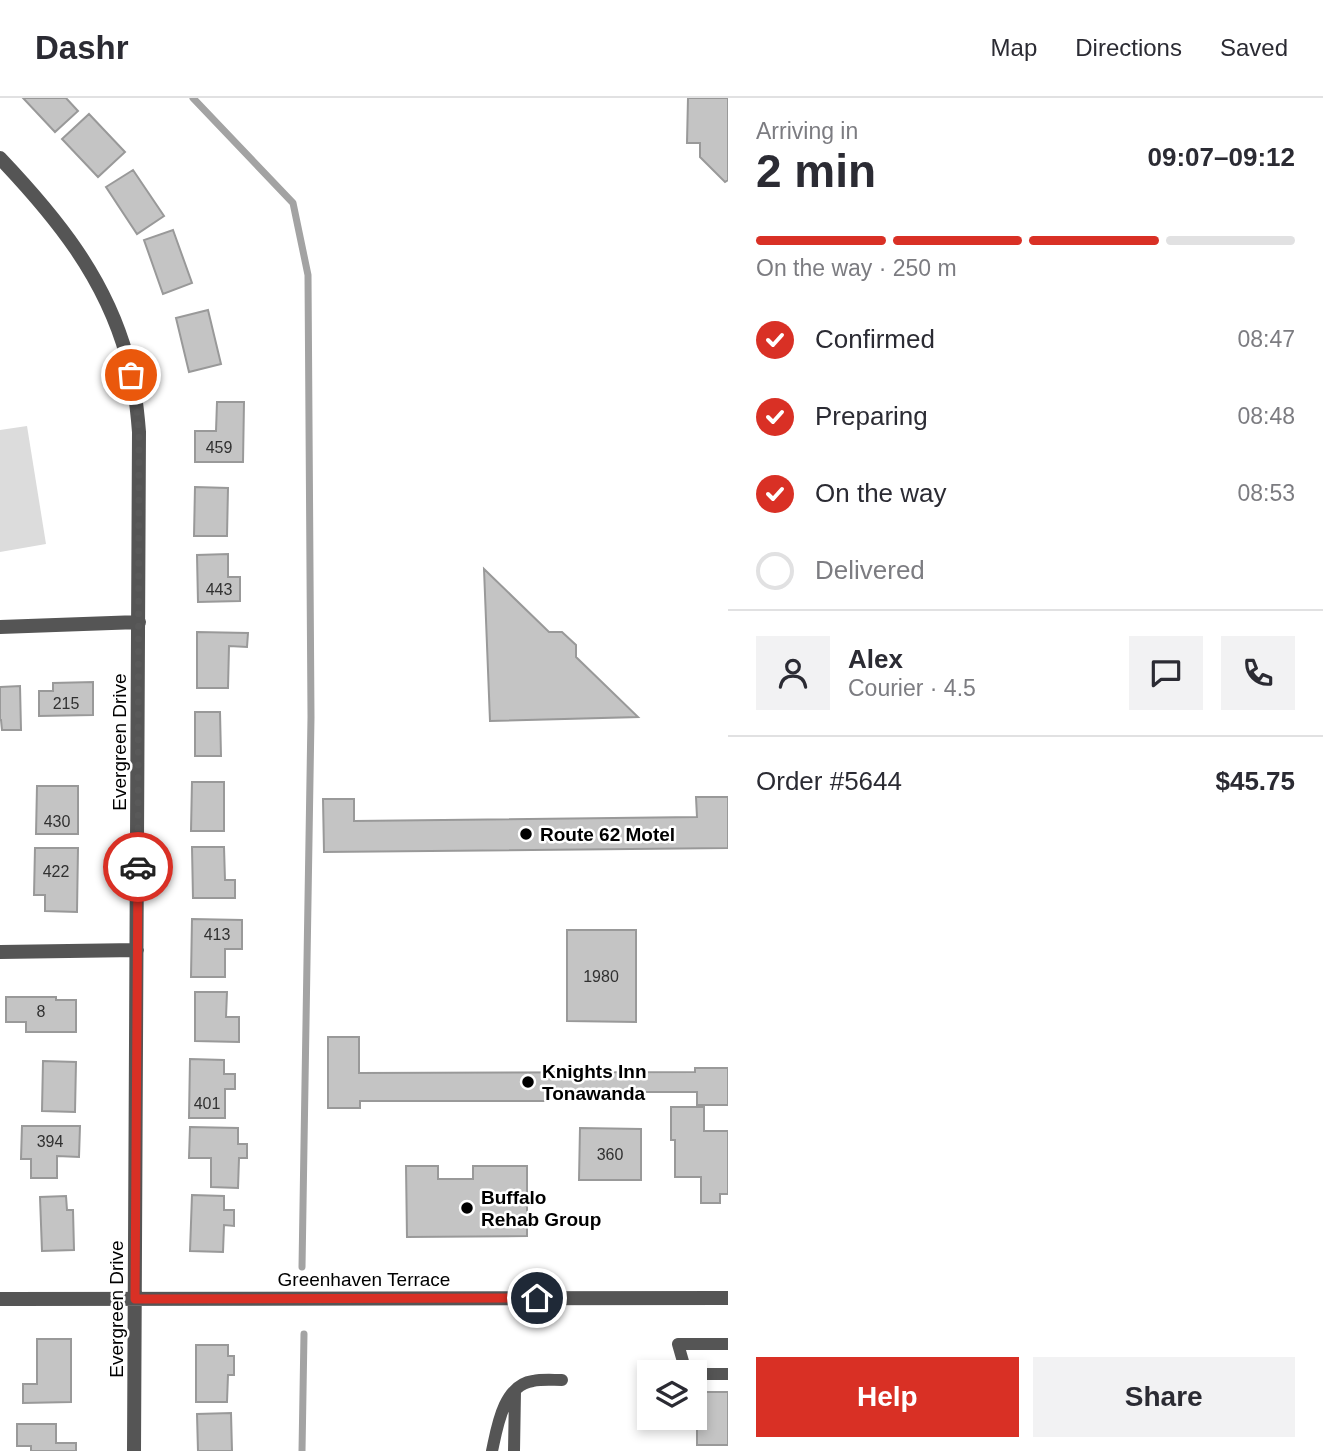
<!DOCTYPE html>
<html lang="en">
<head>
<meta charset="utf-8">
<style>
  :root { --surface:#fff; --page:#f2f2f3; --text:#2b2b33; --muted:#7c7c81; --line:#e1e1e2; --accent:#d93025 }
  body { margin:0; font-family:Helvetica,sans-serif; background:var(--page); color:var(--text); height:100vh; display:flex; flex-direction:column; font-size:26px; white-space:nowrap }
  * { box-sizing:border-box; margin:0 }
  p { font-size:23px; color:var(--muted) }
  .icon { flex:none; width:38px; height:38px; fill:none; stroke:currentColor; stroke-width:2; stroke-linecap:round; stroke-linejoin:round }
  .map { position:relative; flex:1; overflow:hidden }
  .drawer { display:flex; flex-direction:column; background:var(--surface); width:595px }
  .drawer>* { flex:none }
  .buttons { position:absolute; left:637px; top:1262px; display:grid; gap:14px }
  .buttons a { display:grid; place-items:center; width:70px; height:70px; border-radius:0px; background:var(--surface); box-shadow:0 4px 10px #0003; font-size:35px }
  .pin { position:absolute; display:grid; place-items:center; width:60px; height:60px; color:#fff; margin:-30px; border:4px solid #fff; border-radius:50%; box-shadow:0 2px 7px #0007 }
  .courier { position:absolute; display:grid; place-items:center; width:70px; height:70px; margin:-35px; border:5px solid #d93025; border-radius:50%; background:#fff; color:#222; box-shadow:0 2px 9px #0007 }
  .overview em { font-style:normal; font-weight:700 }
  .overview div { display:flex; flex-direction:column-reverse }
  .overview { display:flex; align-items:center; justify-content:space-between; height:119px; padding:0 28px }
  h1 { font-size:46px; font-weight:700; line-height:52px }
  .bar { display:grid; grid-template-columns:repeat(4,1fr); gap:10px 7px; align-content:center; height:84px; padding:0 28px }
  .bar i { height:9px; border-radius:5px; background:var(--line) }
  .bar .active { background:var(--accent) }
  .bar p { grid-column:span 4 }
  .line { display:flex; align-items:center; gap:18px; padding:0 28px; border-top:2px solid var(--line) }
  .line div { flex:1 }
  .round { display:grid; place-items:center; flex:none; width:74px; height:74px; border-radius:0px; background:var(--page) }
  ol { padding:0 28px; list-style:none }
  li { display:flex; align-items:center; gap:21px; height:77px }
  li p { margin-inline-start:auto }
  li .icon { padding:7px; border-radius:50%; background:var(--accent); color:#fff; stroke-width:4 }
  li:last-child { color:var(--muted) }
  li i { width:38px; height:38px; border:4px solid var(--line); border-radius:50% }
  .button { display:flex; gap:14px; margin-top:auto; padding:14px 28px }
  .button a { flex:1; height:80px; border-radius:0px; background:var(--accent); color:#fff; font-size:28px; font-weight:700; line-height:80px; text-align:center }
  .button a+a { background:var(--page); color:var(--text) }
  header { display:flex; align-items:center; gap:42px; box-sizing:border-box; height:98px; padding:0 35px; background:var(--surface); border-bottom:2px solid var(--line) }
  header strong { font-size:33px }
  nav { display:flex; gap:38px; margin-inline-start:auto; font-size:24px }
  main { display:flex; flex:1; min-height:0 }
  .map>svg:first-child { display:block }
  .green { fill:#dcdcdc }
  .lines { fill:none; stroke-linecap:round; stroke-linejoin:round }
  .stream { stroke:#a3a3a3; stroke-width:7 }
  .building { fill:#c4c4c4; stroke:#999; stroke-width:2 }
  .lane { stroke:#555; stroke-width:12 }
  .street { stroke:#555; stroke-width:14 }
  .done { stroke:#595959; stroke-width:7; stroke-dasharray:0 12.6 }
  .route { stroke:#d93025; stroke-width:9 }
  .poi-dot { fill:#000; stroke:#fff; stroke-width:2.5 }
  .labels { text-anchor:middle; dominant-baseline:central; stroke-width:5; stroke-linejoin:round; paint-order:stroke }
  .number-label { font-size:16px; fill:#313131 }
  .street-label { font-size:19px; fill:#000; stroke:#fff }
  .poi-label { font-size:19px; font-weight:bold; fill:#000; stroke:#fff; text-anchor:start }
</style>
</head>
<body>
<header>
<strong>Dashr</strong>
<nav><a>Map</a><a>Directions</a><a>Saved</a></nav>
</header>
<main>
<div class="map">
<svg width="728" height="1353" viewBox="0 0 728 1353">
  <rect width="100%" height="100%" fill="#fff"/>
  <!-- green -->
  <path class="green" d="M 27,328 L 46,446 L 0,454 L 0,332 Z"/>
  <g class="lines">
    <!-- stream -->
    <path class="stream" d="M 193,0 L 293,105 L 308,177 L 311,619 L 302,1169
      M 302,1353 L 304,1236"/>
  </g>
  <!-- building -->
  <path class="building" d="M 23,0 L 66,0 L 78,13 L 55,34 Z
    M 688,0 L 728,0 L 728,82 L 725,84 L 700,59 L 700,45 L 687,45 Z
    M 89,16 L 125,54 L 98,79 L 62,41 Z
    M 133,72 L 164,118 L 137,136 L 106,89 Z
    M 173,132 L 192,185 L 163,196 L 144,142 Z
    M 208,212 L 221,266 L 189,274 L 176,220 Z
    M 217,304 L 244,304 L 243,364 L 195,364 L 195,333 L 216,333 Z
    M 195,389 L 228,390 L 227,438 L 194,438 Z
    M 228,456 L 228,479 L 240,479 L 240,503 L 198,504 L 197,457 Z
    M 484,471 L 549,534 L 562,534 L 576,547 L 576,559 L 638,619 L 490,623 Z
    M 197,534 L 248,535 L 247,549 L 229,548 L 228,590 L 197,590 Z
    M 93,584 L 93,617 L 39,618 L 39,593 L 53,593 L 53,585 Z
    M 20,588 L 21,632 L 2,632 L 1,622 L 0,622 L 0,589 Z
    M 195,614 L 220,614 L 221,658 L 195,658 Z
    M 192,684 L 224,684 L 224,733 L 191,733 Z
    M 37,688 L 78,688 L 78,736 L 36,736 Z
    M 696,699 L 728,699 L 728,750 L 324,754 L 323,701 L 354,701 L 354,723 L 697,719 Z
    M 192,749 L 224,749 L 225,782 L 235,782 L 235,800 L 193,800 Z
    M 35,750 L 78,750 L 77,814 L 45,813 L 45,797 L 34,797 Z
    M 192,821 L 242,822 L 242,851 L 225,851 L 225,879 L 191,879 Z
    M 567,832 L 636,832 L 636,924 L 567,923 Z
    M 195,894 L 227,894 L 226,919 L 239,919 L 239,944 L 195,943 Z
    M 6,899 L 56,899 L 56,902 L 76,902 L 76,934 L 26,934 L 26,924 L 6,924 Z
    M 328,939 L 359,939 L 359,975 L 695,974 L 695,970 L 728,970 L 728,1007 L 697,1007 L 697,994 L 549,994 L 549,1003 L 360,1003 L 360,1010 L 328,1010 Z
    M 190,961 L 224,962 L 224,976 L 235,976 L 235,991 L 225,991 L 225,1020 L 189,1020 Z
    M 43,963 L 76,964 L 75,1014 L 42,1013 Z
    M 671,1009 L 704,1009 L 704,1033 L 728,1033 L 728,1096 L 720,1096 L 720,1105 L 701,1105 L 701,1079 L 675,1079 L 675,1042 L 671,1042 Z
    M 22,1028 L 80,1028 L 79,1059 L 57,1058 L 57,1080 L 31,1080 L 31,1061 L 21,1061 Z
    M 190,1029 L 238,1030 L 238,1046 L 247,1046 L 247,1060 L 239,1060 L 238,1090 L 211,1089 L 211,1060 L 189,1060 Z
    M 580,1030 L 641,1031 L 641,1082 L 579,1082 Z
    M 406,1068 L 438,1068 L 438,1081 L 473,1081 L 473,1068 L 527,1068 L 527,1138 L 407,1139 Z
    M 192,1097 L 224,1098 L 224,1112 L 234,1112 L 234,1128 L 224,1127 L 223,1154 L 190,1153 Z
    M 66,1098 L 67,1112 L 73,1112 L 74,1152 L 42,1153 L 40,1099 Z
    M 37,1241 L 71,1241 L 71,1304 L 23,1305 L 23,1286 L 37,1286 Z
    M 196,1247 L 228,1247 L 228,1258 L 234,1258 L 234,1277 L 228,1277 L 227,1304 L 196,1304 Z
    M 706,1294 L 728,1294 L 728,1347 L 697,1347 L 697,1317 L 706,1317 Z
    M 231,1315 L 232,1353 L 198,1353 L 197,1316 Z
    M 17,1326 L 56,1326 L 56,1345 L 76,1345 L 76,1353 L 31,1353 L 31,1348 L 17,1348 Z"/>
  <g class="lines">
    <!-- lane -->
    <path class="lane" d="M 686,1274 L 678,1246 L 728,1246
      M 695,1276 L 728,1276
      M 492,1353 C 497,1330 503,1287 533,1283 C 542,1281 552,1282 562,1282
      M 514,1353 L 515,1293"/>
    <!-- street -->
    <path class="street" d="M 0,60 C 56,119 105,179 127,259 C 134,283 137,308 139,334 L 134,1353
      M 0,529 L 139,524
      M 0,854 L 137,852
      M 0,1201 L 728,1200"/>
  </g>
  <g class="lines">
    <!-- done -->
    <path class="done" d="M 131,277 L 135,296 L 139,334 L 138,769"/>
    <!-- route -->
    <path class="route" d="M 138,769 L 135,1201 L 537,1200"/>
  </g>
  <!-- markers -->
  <g class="poi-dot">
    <circle cx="526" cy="736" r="7"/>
    <circle cx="528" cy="984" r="7"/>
    <circle cx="467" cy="1110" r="7"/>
  </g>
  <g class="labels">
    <!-- number labels -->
    <g class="number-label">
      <text x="219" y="349">459</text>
      <text x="219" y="491">443</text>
      <text x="66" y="605">215</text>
      <text x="57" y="723">430</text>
      <text x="56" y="773">422</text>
      <text x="217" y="836">413</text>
      <text x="601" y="878">1980</text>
      <text x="41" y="913">8</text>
      <text x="207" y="1005">401</text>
      <text x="50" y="1043">394</text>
      <text x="610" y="1056">360</text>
    </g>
    <!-- street labels -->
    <g class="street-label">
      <text transform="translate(119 644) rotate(-90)">Evergreen Drive</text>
      <text x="364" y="1181">Greenhaven Terrace</text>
      <text transform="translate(116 1211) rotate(-90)">Evergreen Drive</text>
    </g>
    <!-- poi labels -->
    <g class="poi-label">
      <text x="540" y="736">Route 62 Motel</text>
      <text x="542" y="973">Knights Inn<tspan x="542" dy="22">Tonawanda</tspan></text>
      <text x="481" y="1099">Buffalo<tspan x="481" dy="22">Rehab Group</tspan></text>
    </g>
  </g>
</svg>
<div class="buttons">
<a><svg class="icon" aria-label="layers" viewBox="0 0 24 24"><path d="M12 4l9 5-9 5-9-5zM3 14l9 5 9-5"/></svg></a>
</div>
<div class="pin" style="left:131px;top:277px;background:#ea580c"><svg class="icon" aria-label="bag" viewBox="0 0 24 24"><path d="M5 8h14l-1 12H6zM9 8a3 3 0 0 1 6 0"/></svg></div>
<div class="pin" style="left:537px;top:1200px;background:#1f2937"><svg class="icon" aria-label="home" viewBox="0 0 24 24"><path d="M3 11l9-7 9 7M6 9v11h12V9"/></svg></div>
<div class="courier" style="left:138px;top:769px"><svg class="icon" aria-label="car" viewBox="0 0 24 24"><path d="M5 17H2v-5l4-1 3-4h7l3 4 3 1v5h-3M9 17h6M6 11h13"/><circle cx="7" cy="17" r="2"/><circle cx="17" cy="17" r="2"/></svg></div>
</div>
<section class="drawer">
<div class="overview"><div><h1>2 min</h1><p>Arriving in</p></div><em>09:07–09:12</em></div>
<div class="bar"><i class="active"></i><i class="active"></i><i class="active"></i><i></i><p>On the way · 250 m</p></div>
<ol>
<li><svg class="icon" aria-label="check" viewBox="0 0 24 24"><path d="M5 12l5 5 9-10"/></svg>Confirmed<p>08:47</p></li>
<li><svg class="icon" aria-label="check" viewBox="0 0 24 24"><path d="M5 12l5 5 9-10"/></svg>Preparing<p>08:48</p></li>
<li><svg class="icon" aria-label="check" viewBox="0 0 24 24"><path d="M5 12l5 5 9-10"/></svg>On the way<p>08:53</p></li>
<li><i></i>Delivered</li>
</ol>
<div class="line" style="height:126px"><a class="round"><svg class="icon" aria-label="person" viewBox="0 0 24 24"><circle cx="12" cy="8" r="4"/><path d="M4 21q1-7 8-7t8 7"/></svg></a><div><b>Alex</b><p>Courier · 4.5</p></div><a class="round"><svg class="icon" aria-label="chat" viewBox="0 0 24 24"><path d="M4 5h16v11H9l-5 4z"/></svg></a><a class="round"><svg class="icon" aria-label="phone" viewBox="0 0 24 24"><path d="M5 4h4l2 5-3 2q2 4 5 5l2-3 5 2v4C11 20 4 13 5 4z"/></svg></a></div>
<div class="line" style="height:91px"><div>Order #5644</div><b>$45.75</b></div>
<div class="button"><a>Help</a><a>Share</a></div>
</section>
</main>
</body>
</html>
